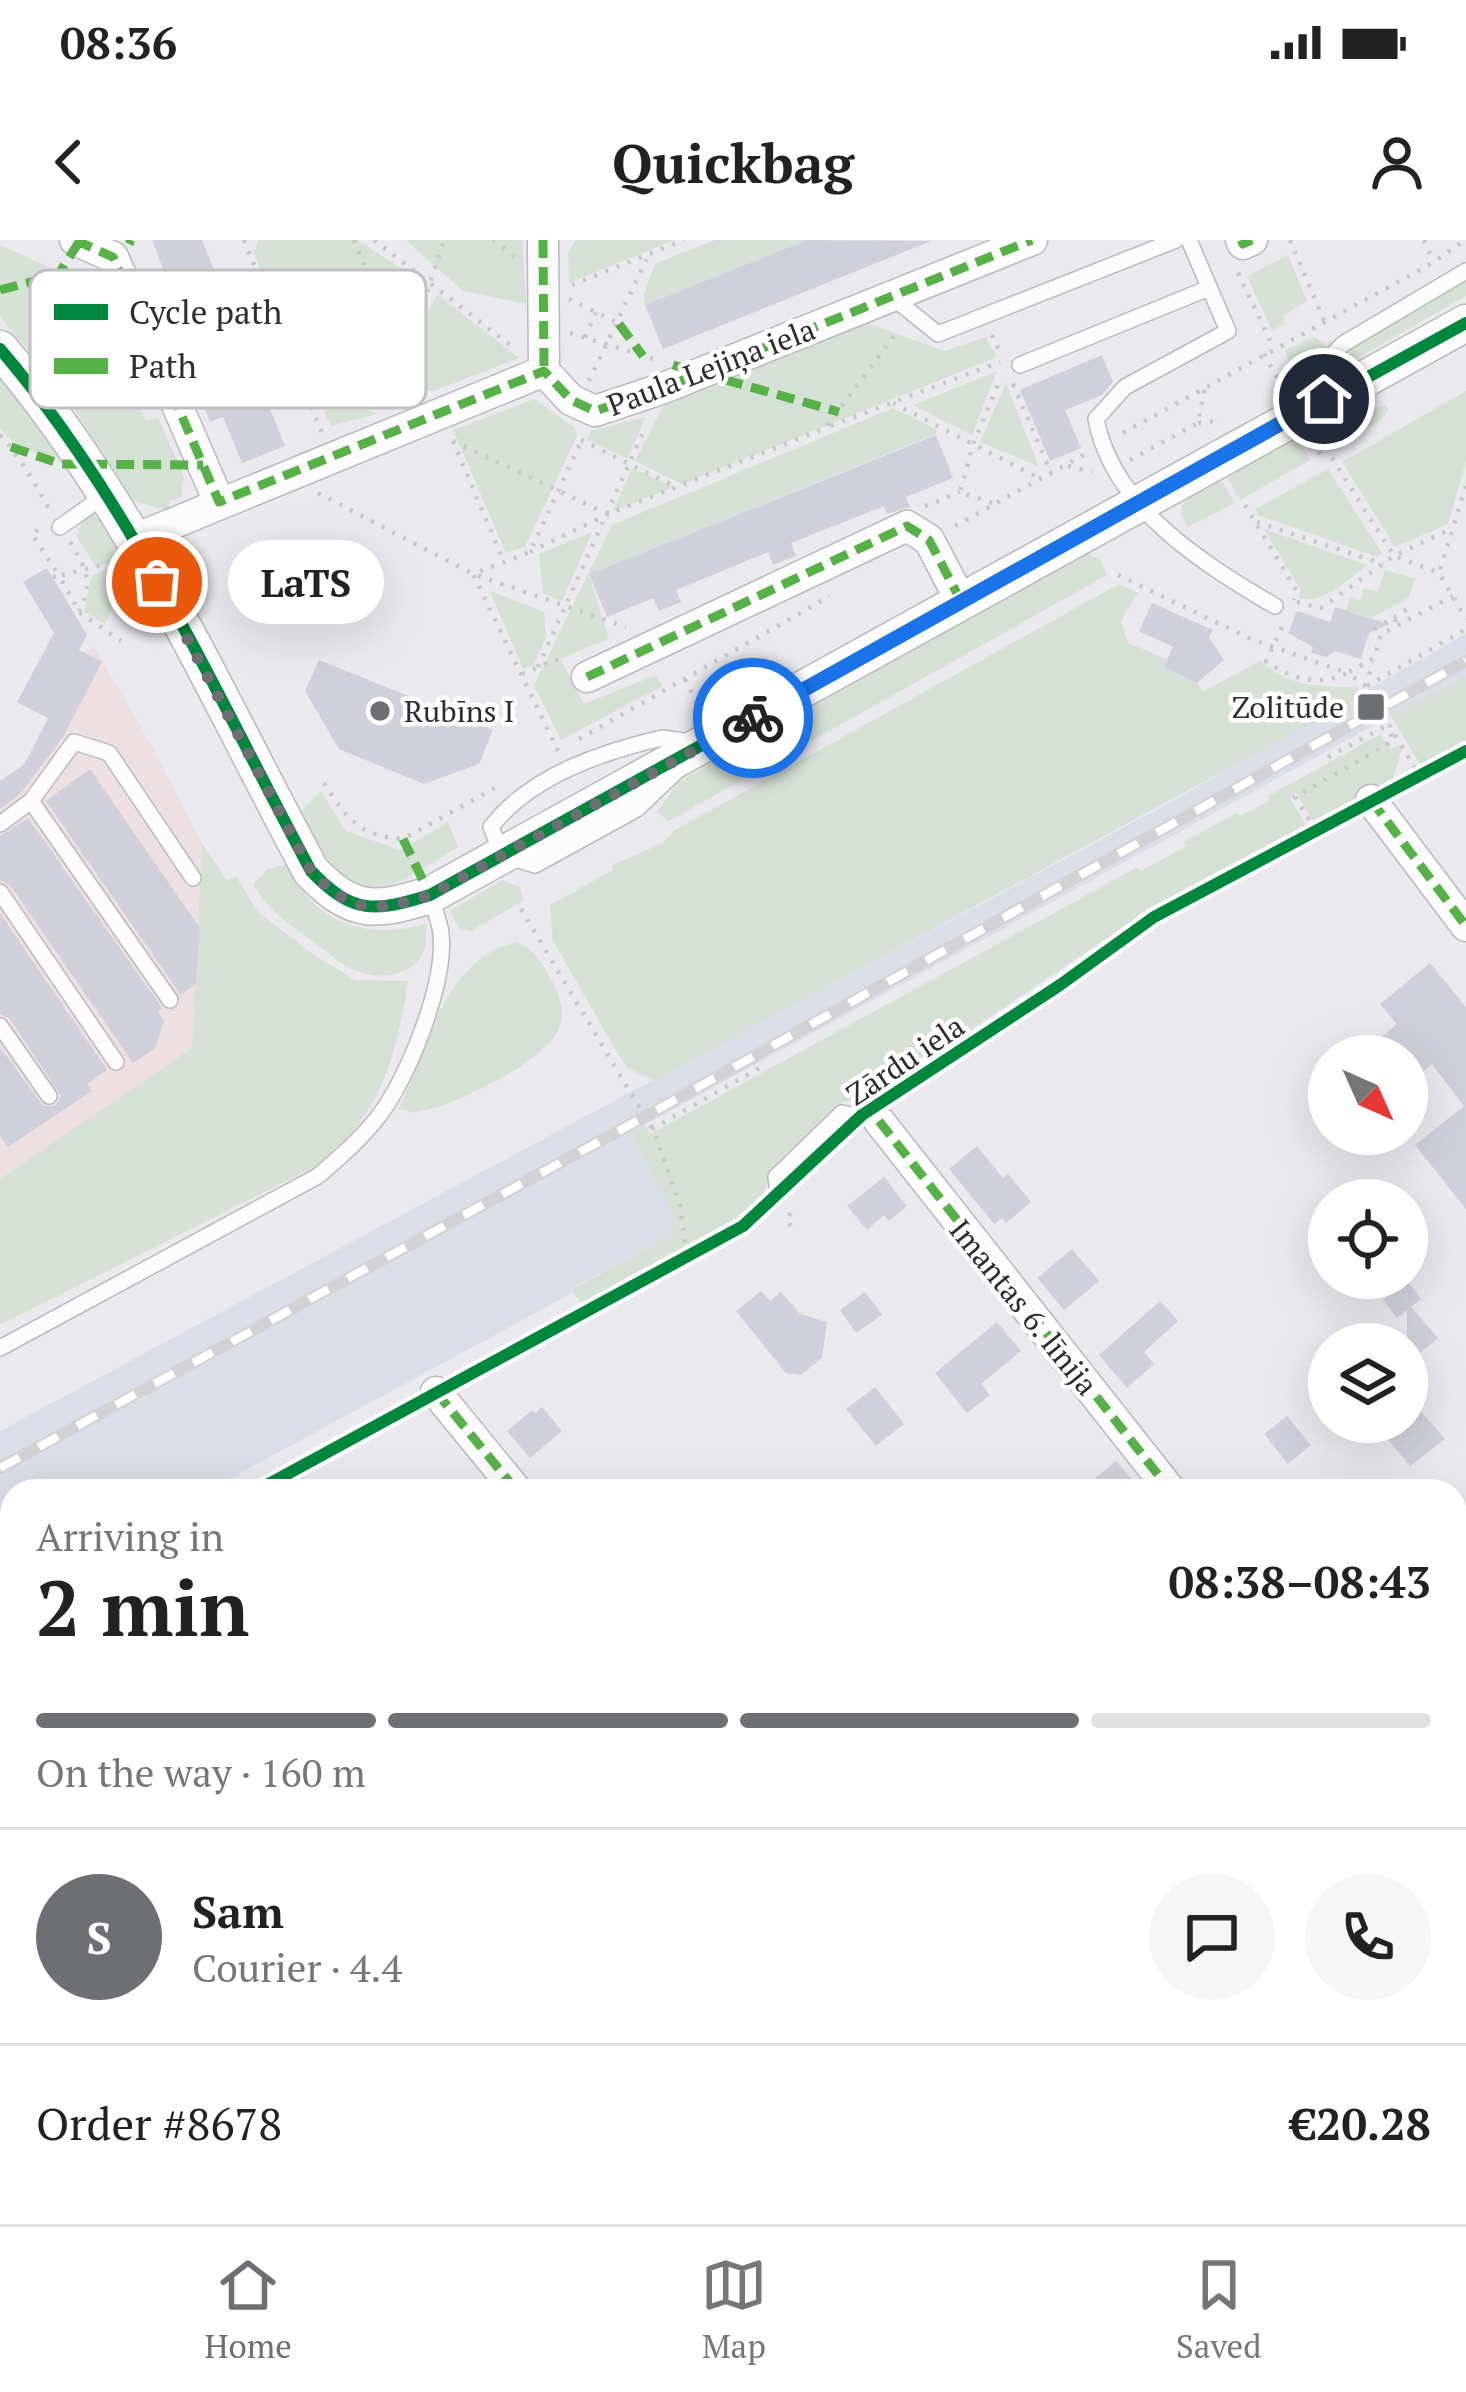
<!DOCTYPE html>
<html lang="en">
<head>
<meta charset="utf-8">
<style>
  :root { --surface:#fff; --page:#f6f6f6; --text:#222; --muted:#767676; --line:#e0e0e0; --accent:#6e6f72 }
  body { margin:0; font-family:"PT Serif",serif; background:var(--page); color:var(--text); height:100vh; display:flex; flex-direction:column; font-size:45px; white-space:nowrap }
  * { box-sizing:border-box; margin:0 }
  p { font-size:39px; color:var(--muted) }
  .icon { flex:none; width:66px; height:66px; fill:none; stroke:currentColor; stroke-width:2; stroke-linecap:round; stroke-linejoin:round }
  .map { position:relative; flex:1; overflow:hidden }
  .drawer { position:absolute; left:0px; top:1239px; width:1467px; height:747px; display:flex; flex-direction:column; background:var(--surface); border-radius:36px 36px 0 0; box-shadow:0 12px 48px #0002 }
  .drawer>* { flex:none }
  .needle { width:78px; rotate:135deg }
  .tools { position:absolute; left:1308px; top:795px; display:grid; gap:24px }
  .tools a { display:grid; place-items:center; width:120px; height:120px; border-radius:50%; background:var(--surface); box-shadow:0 12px 48px #0002; font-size:60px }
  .pin { position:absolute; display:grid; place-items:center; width:102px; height:102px; color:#fff; margin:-51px; border:6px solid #fff; border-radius:50%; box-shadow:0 3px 12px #0007 }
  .courier { position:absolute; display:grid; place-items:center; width:120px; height:120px; margin:-60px; border:9px solid #1a73e8; border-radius:50%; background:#fff; color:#222; box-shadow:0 3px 15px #0007 }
  .bubble { position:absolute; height:84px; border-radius:42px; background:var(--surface); box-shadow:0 12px 48px #0002; font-size:39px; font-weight:600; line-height:84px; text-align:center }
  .head em { font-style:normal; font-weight:600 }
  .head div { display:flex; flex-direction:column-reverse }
  .head { display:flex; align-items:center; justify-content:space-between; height:204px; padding:0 36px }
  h1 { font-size:78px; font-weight:600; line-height:90px }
  .bar { display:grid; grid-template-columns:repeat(4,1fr); gap:18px 12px; align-content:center; height:144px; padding:0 36px }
  .bar i { height:15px; border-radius:9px; background:var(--line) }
  .bar .selected { background:var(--accent) }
  .bar p { grid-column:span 4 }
  .line { display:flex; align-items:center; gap:30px; padding:0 36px; border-top:3px solid var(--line) }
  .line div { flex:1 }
  .round { display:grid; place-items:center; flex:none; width:126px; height:126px; border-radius:63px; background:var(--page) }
  .status { display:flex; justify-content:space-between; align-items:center; height:84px; padding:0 60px; background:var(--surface); direction:ltr }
  .status svg { height:33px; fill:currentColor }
  header { display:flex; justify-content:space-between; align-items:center; height:156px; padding:0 36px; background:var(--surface); font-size:54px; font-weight:600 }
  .dock { display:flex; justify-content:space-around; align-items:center; height:168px; border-top:3px solid var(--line); background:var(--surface); font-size:33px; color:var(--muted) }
  .dock a { display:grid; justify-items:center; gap:6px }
  .dock .selected { color:var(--accent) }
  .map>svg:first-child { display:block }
  .built { fill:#dbdde7 }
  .industrial { fill:#eedfe3 }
  .green { fill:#d6e1d5 }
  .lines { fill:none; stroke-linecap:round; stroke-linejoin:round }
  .stream { stroke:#a6c0c9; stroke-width:8 }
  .building { fill:#cfd0d9 }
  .service-casing { stroke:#bababe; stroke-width:18 }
  .minor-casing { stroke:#bababe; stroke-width:33 }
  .tertiary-casing { stroke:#bababe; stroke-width:39 }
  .path { stroke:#c7c8ca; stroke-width:4.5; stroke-dasharray:3 9; stroke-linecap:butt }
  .service { stroke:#fcfcfc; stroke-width:15 }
  .minor { stroke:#fcfcfc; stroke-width:30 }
  .tertiary { stroke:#fcfcfc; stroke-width:36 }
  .rail-casing { stroke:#d2d2d4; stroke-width:12 }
  .rail { stroke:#fff; stroke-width:8; stroke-dasharray:22; stroke-linecap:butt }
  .quiet { stroke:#56b246; stroke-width:9; stroke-dasharray:18 9; stroke-linecap:butt }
  .cycleway-casing { stroke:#fff; stroke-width:20 }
  .cycleway { stroke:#00873e; stroke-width:12 }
  .done { stroke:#6e6f72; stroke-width:12; stroke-dasharray:0 21.6 }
  .route { stroke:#1a73e8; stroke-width:15 }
  .poi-dot { fill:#6e6f72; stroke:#fff; stroke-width:4.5 }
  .labels { text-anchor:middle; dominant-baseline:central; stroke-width:9; stroke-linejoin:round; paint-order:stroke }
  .street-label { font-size:30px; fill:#2c2d30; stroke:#fff }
  .poi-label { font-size:30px; fill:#2c2d30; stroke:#fff; text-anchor:end }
  .key { fill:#fff; stroke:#c0c0c1; stroke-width:3 }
  .key-label { font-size:33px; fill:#2c2d30 }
</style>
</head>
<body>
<div class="status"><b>08:36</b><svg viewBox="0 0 49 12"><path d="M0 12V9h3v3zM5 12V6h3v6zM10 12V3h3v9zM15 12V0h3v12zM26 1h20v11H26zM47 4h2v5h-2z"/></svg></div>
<header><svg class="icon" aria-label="back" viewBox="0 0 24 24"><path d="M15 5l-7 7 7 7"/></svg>Quickbag<svg class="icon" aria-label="person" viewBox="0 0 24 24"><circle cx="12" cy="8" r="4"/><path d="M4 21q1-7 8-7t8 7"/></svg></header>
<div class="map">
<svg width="1466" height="1984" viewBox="0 0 1466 1984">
  <rect width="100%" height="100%" fill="#e9e9ee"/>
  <!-- built -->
  <path class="built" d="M 1466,394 L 1466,435 L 630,893 L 676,982 L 668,996 L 571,1049 L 572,1053 L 207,1251 L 12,1251 L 12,1356 L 0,1363 L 0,1191 L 1156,570 Z"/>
  <!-- industrial -->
  <path class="industrial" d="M 94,407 L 149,501 L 202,604 L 193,808 L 0,939 L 0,541 L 25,523 L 83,412 Z"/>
  <!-- green -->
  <path class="green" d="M 258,0 L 357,0 L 426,44 L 381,159 L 301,129 L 254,13 Z
    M 406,0 L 522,0 L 526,64 L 463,51 Z
    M 576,0 L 675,0 L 569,43 L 568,12 Z
    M 715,0 L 807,0 L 645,65 L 644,54 L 655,24 Z
    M 0,5 L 78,40 L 89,50 L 146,181 L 158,177 L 184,237 L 181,257 L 169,261 L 169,270 L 134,261 L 63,152 L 0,77 Z
    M 1288,15 L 1307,61 L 1283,76 L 1285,83 L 1272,91 L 1247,36 Z
    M 1466,40 L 1466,56 L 1339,129 L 1346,110 Z
    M 438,55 L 519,118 L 434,151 L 423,150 C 417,113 414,86 438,55 Z
    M 858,80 L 945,111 L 986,97 L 997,117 L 682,244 L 635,221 L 663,166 Z
    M 1315,97 L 1327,108 L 1316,139 L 1297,148 L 1285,110 Z
    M 997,131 L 972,195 L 913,165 Z
    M 0,133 L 60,216 C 35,218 17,207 0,189 Z
    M 1006,143 L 1039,227 L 980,202 Z
    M 311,145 L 377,174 L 331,186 Z
    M 1466,151 L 1466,221 L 1448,284 L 1395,307 L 1342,222 Z
    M 534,159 L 575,188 L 577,196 L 525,307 L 506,313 L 453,190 Z
    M 1385,165 L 1389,170 L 1377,183 L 1331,208 L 1324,207 L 1316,196 L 1330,183 Z
    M 893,168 L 936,189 L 936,194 L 589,334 L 609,399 L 560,419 L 584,464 L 656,435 L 662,446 L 561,500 L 534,445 L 612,285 Z
    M 645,177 L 628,219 L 587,200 L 591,191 Z
    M 1296,195 L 1310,220 L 1240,260 L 1226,235 Z
    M 632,228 L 674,247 L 613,271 Z
    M 1328,229 L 1382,313 L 1377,317 L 1258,275 L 1256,269 Z
    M 1220,238 L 1235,263 L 1188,287 C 1167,261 1199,250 1220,238 Z
    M 91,273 L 100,280 L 122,317 L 96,327 L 77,297 L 82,280 Z
    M 1264,289 L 1367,325 C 1347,340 1326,364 1299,358 L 1300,349 Z
    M 592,292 L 562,361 L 543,353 L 539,314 Z
    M 1087,313 L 1101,321 L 1107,335 L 669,581 L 657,572 L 678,542 Z
    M 123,319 L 125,340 L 105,384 L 84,372 L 91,337 Z
    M 1385,330 L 1415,339 L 1408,358 L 1371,378 L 1346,370 L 1350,358 L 1360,361 L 1364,348 L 1378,352 Z
    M 1119,344 L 1138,353 L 1121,381 L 1128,403 L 1167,419 L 1164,427 L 1197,443 L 1202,452 L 1260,421 C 1288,447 1321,447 1357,447 L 1363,455 L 654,841 L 626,827 L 610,800 L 553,701 L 550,665 L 613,630 L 612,625 L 661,604 L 675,590 Z
    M 490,351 L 544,372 L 546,397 L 534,425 L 523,429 Z
    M 1466,435 L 1466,502 L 1420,524 L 1391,476 Z
    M 1381,494 L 1390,509 L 1399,504 L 1402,509 L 1393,540 L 1313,581 L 1296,553 L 1290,558 L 1306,585 L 1156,665 L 865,861 L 844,861 L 769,936 L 762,958 L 729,983 L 581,1063 L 571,1050 L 668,996 L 676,982 L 630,893 L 645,885 L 650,894 L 654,892 L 1138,627 L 1141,631 L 1185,607 L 1184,602 L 1237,573 L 1240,576 L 1269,561 L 1268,556 Z
    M 321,551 L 346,591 L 401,610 L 448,582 L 458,607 C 367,664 356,668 298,574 Z
    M 202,604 L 227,640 L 236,636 L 257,671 L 314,715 L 355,740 L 408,741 C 401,790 389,845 358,885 C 347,899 331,912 318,925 L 0,1085 L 0,939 L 192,808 Z
    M 287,624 C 314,685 366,700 427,684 C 426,693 427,705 423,713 C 410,741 369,740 346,726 C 335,720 326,710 315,703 C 292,686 266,670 253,644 L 268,629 Z
    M 502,640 L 520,647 L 523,661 L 471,691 L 459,688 L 450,671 Z
    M 517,702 C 536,711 543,725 553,743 C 560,756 565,774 559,788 C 548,820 450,869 417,872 C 411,873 405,870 399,869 C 425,810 445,718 517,702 Z
    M 0,1808 L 12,1822 L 12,1889 L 0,1900 Z
    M 1455,1903 L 1466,1914 L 1466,1984 L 1321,1984 L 1312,1974 L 1455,1974 Z"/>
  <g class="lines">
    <!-- stream -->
    <path class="stream" d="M 38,1984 L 45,1974"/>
  </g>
  <!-- building -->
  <path class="building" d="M 152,0 L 202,0 L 285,206 L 242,223 L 223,177 L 210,182 L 201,159 L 214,154 L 176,62 L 164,67 L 155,44 L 167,39 Z
    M 807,0 L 931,1 L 663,109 L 645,65 Z
    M 1102,115 L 1113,142 L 1102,155 L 1065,170 L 1081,208 L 1050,221 L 1020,150 Z
    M 936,195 L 953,238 L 906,257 L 910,267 L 887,274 L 884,266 L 791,303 L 796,316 L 773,325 L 768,312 L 676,350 L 681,362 L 659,371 L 653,358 L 607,377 L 589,334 Z
    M 47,328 L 87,395 L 79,410 L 102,422 L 64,495 L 22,552 L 0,569 L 0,541 L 24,525 L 48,478 L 17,462 L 54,393 L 23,342 Z
    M 1152,363 L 1213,390 L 1209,397 L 1224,420 L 1197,443 L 1164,427 L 1173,407 L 1139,391 Z
    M 1335,367 L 1389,384 L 1369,393 L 1361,419 L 1335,411 L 1327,417 L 1311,413 L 1313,407 L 1288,393 L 1297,371 L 1330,382 Z
    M 319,420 L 493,490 L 479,524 L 424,544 L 339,509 L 305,451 Z
    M 90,529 L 199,687 L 196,743 L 181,755 L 46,561 Z
    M 28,578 L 162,768 L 158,771 L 164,781 L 155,808 L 133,823 L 10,645 L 0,640 L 0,596 Z
    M 0,673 L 107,830 L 87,844 L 92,851 L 8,907 L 0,896 L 0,807 L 43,866 L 55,866 L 61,856 L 10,779 L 0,774 Z
    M 1430,723 L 1466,767 L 1466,969 L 1415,905 L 1464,866 L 1432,824 L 1407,845 L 1407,816 L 1359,816 L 1397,784 L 1380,764 Z
    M 977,906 L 1003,938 L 1008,934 L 1031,962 L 1006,983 L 1002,978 L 994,984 L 949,929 Z
    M 884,937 L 907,966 L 889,981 L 884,975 L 867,990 L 847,966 Z
    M 1072,1009 L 1099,1041 L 1064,1070 L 1037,1038 Z
    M 1375,1038 L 1405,1038 L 1421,1059 L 1411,1067 L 1438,1098 L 1407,1124 L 1407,1070 L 1397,1078 L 1383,1060 L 1388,1056 Z
    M 761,1051 L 770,1061 L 781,1052 L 800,1074 L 827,1082 L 822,1118 L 801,1135 L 786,1133 L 736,1071 Z
    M 865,1052 L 882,1075 L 856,1093 L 840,1070 Z
    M 1160,1061 L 1178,1081 L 1144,1112 L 1154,1124 L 1127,1148 L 1099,1115 Z
    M 997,1082 L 1021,1111 L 981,1144 L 990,1155 L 967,1173 L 935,1133 Z
    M 875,1147 L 904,1184 L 876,1206 L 846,1169 Z
    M 1407,1155 L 1445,1199 L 1410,1226 L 1373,1182 L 1407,1182 Z
    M 542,1167 L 562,1191 L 530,1218 L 507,1191 L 532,1170 L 535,1173 Z
    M 1287,1176 L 1311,1205 L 1288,1224 L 1264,1194 Z
    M 1116,1221 L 1142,1251 L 1080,1251 Z"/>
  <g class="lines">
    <defs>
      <path id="service" d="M 1189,0 L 1228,91 L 1125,147 L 1096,179 C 1113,268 1202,323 1275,366
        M 892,57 L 938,94 L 1176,0
        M 1020,125 L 1209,48
        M 1325,156 L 1330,117 L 1343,104 L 1466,31
        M 60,287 L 104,256
        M 662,498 L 705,504 L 637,569 L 535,625 L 502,615 L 491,587 C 530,536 602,512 662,498 Z
        M 31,561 L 74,502 L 109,513 L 193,638
        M 0,584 L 31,561 L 170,760
        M 0,652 L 116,822
        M 0,786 L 49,856
        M 778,955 L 776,937 L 842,873 L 879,881
        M 0,1108 L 318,936 C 339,918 361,899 378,877 C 408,839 446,743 441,694 C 440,682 434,669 431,658"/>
      <path id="minor" d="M 75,0 L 113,17 L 219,262
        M 543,0 L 544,131
        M 1241,0 L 1243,4 L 1252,0
        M 135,299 L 544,131 L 571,160 L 595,171 L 661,149 L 1032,0
        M 587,437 L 907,286 L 929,300 L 961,361
        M 1371,560 L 1466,686
        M 879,881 L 1171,1251
        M 436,1152 L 517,1251
        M 0,1418 L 12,1433
        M 458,1974 L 466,1984
        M 1108,1974 L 1116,1984"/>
      <path id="tertiary" d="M 0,109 C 132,263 215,453 311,631 C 353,675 375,672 430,655 L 1466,83"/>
    </defs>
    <!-- service casing -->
    <use href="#service" class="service-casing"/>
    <!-- minor casing -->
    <use href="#minor" class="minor-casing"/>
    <!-- tertiary casing -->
    <use href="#tertiary" class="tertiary-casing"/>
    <!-- path -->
    <path class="path" d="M 244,0 L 323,195
      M 354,0 L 417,156
      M 374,0 L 514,108
      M 493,0 L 517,18
      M 1290,0 L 1324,80
      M 1424,0 L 1434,22
      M 1238,33 L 1274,109
      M 572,45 L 684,0
      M 569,59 L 618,83
      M 570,93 L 657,120
      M 992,95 L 1002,117
      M 585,97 L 596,72
      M 1264,114 L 1285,151
      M 299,134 L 374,169
      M 589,141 L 649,14
      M 1013,144 L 1051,233
      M 893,163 L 1041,239
      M 390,166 L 444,0
      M 1198,183 L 1222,180
      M 831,186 L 1000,122
      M 1123,193 L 1434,22 L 1465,0
      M 0,195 C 19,216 35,243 49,269
      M 581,200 L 678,248
      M 453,201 L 605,273
      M 453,201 L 504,322
      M 1313,201 L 1325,222
      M 1332,218 L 1394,316 L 1439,333
      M 1130,220 L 1198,183 L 1205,147
      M 1068,226 L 1092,232
      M 1466,246 L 1439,333 L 1466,379
      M 318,253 L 473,334 L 626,387
      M 992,263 L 960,252 L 974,202 L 1001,137
      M 1245,265 L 1296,350 L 1294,360
      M 925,266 L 960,252
      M 1257,282 L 1383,324
      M 955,286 L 1087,213
      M 38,290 L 32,294 L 59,336 L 109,323
      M 70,302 C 88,331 94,345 76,377
      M 530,312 L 608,274 L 826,188 L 899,89
      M 1118,335 L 1251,399 L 1347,433 L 1374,418 L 1381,394 L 1453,356
      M 53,337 L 59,336 L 80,373 L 121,401
      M 1297,362 L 1321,368 L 1394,316 L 1453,288
      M 1394,378 L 1409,368
      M 1282,387 L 1266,421 C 1290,439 1320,447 1347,433 L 1366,446 L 1419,535
      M 1374,389 L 1394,378 L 1397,385
      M 538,427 L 646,186
      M 522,434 L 566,416
      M 685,439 L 700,471
      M 1366,446 L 1373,422
      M 1367,446 L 1466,389
      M 579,499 L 830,356
      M 558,511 L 473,334 L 530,312 L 583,197
      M 1328,517 L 1388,485
      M 324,543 C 346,577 359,597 403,599 L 502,544
      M 1315,590 L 1295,557 L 1393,501 L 1390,490
      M 521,669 L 654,892 L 680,965 L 687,1018
      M 652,889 L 763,826
      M 791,986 L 787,981 L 791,972
      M 354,1984 L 369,1974"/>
    <!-- service -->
    <use href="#service" class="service"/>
    <!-- minor -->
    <use href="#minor" class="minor"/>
    <!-- tertiary -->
    <use href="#tertiary" class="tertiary"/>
    <defs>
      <path id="rail" d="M 0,1228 L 646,876 L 1466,421"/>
    </defs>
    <!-- rail casing -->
    <use href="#rail" class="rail-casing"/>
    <!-- rail -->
    <use href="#rail" class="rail"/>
    <!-- quiet -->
    <path class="quiet" d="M 75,0 L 113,17 L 219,262 L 544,131 L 571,160 L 595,171 L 661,149 L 1032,0
      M 543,0 L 544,131
      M 1241,0 L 1243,4 L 1252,0
      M 129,4 L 131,0
      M 0,50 L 58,35 L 79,2
      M 619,84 L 643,116
      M 673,125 L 839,172
      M 11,207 L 61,224 L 203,225
      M 587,437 L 907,286 L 929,300 L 961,361
      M 1371,560 L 1466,686
      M 403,599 L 430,655
      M 879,881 L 1171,1251
      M 436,1152 L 517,1251
      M 0,1418 L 12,1433
      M 458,1974 L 466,1984
      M 1108,1974 L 1116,1984"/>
    <defs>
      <path id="cycleway" d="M 0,109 C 132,263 215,453 311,631 C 353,675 375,672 430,655 L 1466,83
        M 256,1251 L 743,986 L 862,875 L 1060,745 L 1154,677 L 1466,511"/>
    </defs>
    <!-- cycleway casing -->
    <use href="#cycleway" class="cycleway-casing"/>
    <!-- cycleway -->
    <use href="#cycleway" class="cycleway"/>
  </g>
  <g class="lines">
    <!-- done -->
    <path class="done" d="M 157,342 L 311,631 C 353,675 375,672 430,655 L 753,478"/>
    <!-- route -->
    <path class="route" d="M 753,478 L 1324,159"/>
  </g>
  <!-- markers -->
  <g class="poi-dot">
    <rect x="1356" y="452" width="30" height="30" rx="6"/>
    <circle cx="380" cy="471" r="12"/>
  </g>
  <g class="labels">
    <!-- street labels -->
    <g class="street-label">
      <text transform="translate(711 127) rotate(-21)">Paula Lejiņa iela</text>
      <text transform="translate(905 820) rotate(-34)">Zārdu iela</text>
      <text transform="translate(1024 1067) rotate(51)">Imantas 6. līnija</text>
    </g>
    <!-- poi labels -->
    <g class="poi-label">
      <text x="1344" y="467">Zolitūde</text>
      <text x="404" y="471" text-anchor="start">Rubīns I</text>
    </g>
  </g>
  <!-- legend -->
  <rect x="30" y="30" width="396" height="138" rx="18" class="key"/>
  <rect x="54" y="64" width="54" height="16" fill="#00873e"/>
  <rect x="54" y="118" width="54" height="16" fill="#56b246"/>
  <g class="key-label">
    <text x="129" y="84">Cycle path</text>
    <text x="129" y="138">Path</text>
  </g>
</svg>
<div class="tools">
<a><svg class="needle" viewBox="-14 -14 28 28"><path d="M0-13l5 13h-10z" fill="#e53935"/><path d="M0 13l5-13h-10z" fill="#767676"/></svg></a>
<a><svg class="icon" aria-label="locate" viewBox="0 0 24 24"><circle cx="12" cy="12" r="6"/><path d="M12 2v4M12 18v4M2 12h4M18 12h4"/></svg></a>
<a><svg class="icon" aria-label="layers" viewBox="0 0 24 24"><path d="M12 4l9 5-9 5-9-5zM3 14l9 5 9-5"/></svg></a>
</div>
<div class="pin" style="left:157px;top:342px;background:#ea580c"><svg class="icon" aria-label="bag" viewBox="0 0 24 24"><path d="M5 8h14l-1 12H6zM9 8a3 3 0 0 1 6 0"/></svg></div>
<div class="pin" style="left:1324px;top:159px;background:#1f2937"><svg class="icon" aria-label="home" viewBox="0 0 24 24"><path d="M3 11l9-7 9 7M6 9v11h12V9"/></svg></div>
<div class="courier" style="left:753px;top:478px"><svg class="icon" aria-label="bike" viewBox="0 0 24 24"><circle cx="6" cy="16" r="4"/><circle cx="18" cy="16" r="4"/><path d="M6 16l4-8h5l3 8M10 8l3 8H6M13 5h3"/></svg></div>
<div class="bubble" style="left:228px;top:300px;width:156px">LaTS</div>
<section class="drawer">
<div class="head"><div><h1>2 min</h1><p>Arriving in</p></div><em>08:38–08:43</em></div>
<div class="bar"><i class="selected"></i><i class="selected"></i><i class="selected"></i><i></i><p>On the way · 160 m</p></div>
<div class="line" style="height:216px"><b class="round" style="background:var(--accent);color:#fff">S</b><div><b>Sam</b><p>Courier · 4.4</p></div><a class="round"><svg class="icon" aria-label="chat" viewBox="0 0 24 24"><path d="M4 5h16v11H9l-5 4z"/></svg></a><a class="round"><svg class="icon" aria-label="phone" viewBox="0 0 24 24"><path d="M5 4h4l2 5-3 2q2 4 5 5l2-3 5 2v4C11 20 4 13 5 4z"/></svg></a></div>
<div class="line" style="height:156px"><div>Order #8678</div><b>€20.28</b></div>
</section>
</div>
<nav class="dock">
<a class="selected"><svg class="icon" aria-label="home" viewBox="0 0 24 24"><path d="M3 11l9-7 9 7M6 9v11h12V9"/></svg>Home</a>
<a><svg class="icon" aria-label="map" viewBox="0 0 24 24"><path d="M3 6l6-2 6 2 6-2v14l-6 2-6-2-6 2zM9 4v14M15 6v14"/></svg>Map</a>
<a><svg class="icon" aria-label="saved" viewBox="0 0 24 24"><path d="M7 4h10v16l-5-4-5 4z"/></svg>Saved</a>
</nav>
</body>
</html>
